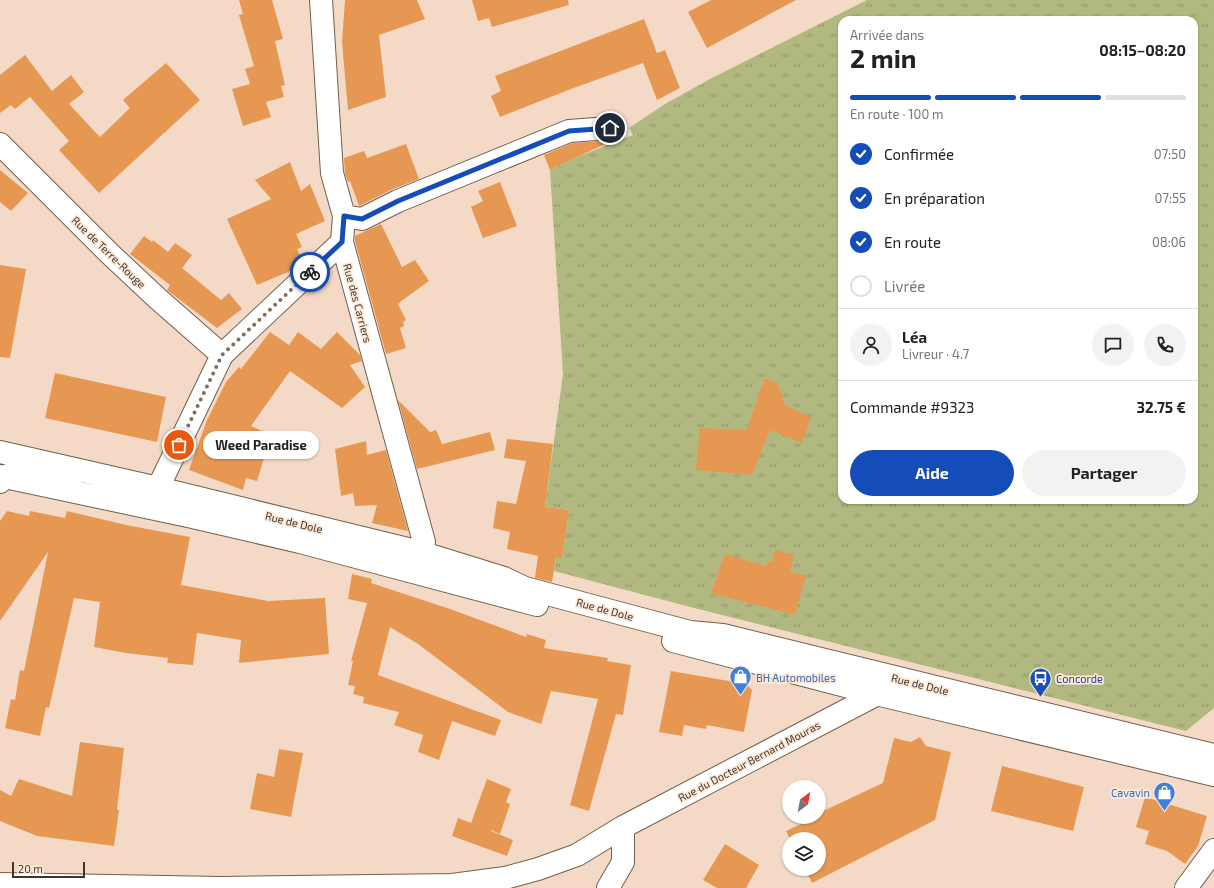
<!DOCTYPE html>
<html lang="fr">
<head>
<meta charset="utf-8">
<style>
  :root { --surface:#fff; --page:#f2f2f2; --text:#222; --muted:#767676; --line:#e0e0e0; --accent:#144cb8 }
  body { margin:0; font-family:"Exo 2",sans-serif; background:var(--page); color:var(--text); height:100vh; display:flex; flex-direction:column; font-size:15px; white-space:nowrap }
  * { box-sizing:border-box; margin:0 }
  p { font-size:13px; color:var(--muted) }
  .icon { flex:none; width:22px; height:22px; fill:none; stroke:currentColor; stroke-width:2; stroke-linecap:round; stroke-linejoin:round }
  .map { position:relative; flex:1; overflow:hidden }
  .side { position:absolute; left:838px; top:16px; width:360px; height:488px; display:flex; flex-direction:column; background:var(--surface); border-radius:12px; box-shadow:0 1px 3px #0004 }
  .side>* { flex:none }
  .needle { width:26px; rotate:32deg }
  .tools { position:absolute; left:782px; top:780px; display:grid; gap:8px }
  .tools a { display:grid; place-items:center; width:44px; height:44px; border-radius:50%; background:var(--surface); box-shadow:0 1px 3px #0004; font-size:20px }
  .scale { position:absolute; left:12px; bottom:10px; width:73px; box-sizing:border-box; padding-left:4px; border:2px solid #40362e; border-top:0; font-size:11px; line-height:14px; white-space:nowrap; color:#40362e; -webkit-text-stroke:3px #fee9d8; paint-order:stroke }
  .pin { position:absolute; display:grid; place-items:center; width:34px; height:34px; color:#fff; margin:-17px; border:2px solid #fff; border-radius:50%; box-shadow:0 1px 4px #0007 }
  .courier { position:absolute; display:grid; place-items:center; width:40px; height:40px; margin:-20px; border:3px solid #144cb8; border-radius:50%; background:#fff; color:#222; box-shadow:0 1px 5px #0007 }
  .bubble { position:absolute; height:28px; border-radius:14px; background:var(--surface); box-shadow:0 1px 3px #0004; font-size:13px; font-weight:700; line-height:28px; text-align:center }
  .overview em { font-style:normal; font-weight:700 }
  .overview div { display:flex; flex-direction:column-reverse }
  .overview { display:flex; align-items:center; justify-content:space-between; height:68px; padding:0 12px }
  h1 { font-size:26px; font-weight:700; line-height:30px }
  .bar { display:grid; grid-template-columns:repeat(4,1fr); gap:6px 4px; align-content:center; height:48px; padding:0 12px }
  .bar i { height:5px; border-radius:3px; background:var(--line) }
  .bar .current { background:var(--accent) }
  .bar p { grid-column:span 4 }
  .line { display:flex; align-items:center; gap:10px; padding:0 12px; border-top:1px solid var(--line) }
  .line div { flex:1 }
  .round { display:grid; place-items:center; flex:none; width:42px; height:42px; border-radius:21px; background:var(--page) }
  ol { padding:0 12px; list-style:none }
  li { display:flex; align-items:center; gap:12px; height:44px }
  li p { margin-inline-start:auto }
  li .icon { padding:4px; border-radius:50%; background:var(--accent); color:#fff; stroke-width:4 }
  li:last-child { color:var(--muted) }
  li i { width:22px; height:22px; border:2px solid var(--line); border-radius:50% }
  .primary-button { display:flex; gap:8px; margin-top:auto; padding:8px 12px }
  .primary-button a { flex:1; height:46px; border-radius:24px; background:var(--accent); color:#fff; font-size:16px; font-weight:700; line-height:46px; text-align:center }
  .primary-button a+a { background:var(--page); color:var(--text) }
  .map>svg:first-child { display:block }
  .park { fill:url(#park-tufts); fill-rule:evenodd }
  .building { fill:#e69853 }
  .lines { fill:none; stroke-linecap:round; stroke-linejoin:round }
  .street-casing { stroke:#745e4b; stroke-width:24 }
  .secondary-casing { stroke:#745e4b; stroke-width:24 }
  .street { stroke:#fff; stroke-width:22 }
  .secondary { stroke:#fff; stroke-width:22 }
  .done { stroke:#7f6f63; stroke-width:4; stroke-dasharray:0 7.2 }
  .route { stroke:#144cb8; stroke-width:5 }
  .labels { text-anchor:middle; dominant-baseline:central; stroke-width:3.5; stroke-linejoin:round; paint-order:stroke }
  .street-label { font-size:11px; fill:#40362e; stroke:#fee9d8 }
  .shop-label { font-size:11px; fill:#366cbe; stroke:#fee9d8; text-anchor:start }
  .transit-label { font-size:11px; fill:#164399; stroke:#fee9d8; text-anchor:start }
</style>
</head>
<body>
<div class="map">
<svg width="1214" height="888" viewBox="0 0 1214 888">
  <defs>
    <pattern id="park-tufts" width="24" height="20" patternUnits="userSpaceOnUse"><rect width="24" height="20" fill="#b1b980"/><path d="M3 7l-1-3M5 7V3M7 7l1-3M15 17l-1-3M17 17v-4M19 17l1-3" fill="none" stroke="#919769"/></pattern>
  </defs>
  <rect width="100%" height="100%" fill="#f4dac6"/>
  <!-- park -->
  <path class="park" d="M 867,0 L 1214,0 L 1214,708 L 1186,731 L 694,608 L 554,571 L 556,557 L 562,557 L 569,510 L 545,507 L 563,374 L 550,170 L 577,157 L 633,135 L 629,128 L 665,104 L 710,79 ZM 842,20 L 1194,20 L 1194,500 L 842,500 Z"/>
  <!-- building -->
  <path class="building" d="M 239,0 L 272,0 L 283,39 L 275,41 L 285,85 L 281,86 L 284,97 L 266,102 L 271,117 L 243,126 L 232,89 L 250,84 L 245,69 L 254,66 L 239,15 L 243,14 Z
    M 345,0 L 417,0 L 425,19 L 379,35 L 386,97 L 348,110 L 342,42 Z
    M 472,0 L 568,0 L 569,5 L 492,27 L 489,18 L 478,21 Z
    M 711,0 L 796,0 L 707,48 L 688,12 Z
    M 644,19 L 657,53 L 665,50 L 680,88 L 657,100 L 643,63 L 571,89 L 500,117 L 491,96 L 501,91 L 495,76 Z
    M 25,55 L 52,91 L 71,75 L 84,92 L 69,104 L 100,137 L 130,108 L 123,100 L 166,63 L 200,100 L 99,193 L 59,150 L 69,141 L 30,97 L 15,109 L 11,105 L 0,113 L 0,75 Z
    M 604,141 L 605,144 L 550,170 L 544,155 L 572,143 Z
    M 406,144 L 419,179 L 393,189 L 359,206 L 350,181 L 348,182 L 345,174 L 344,158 L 364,151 L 367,158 Z
    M 290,162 L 301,191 L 310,184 L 325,221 L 296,234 L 302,247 L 297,249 L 301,258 L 292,269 L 288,272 L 257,285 L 227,219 L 271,199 L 255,180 Z
    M 0,170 L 28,193 L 11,211 L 0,202 Z
    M 500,182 L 517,226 L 483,238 L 471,207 L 483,201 L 478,191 Z
    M 381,224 L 402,267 L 415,260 L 429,281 L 400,302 L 400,303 L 398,304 L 406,320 L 403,322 L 404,326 L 400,328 L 406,348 L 386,354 L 355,241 L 355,236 Z
    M 144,236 L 152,242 L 153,240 L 168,252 L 175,243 L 192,255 L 182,268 L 221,300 L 229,293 L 242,309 L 217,328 L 167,290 L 170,285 L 130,254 Z
    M 0,265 L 26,269 L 10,358 L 0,357 Z
    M 270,332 L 289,345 L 298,332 L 321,349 L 337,332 L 360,355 L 362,361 L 350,365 L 365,387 L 342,408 L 290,371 L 251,426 L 271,435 L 257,481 L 246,478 L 243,490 L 189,470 L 207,420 L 226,382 L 239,367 L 241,369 Z
    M 55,373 L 166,397 L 157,442 L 45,418 Z
    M 765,378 L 778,384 L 785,405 L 811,418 L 802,443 L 770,430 L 752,475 L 696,470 L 700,428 L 747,430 L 761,388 Z
    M 398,400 L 430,432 L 436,430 L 442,444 L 490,432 L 495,450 L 417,469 Z
    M 507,439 L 553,444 L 545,507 L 569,510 L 562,558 L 556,557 L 552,582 L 535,578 L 538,556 L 507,549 L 510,532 L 493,528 L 497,501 L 516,504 L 526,461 L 504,458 Z
    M 366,441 L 367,455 L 386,450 L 408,531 L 372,523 L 377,505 L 355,506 L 353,493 L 341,496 L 335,449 Z
    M 7,511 L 29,516 L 30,511 L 65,518 L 67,511 L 126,525 L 190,537 L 181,585 L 268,601 L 325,598 L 329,654 L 239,663 L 241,640 L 197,633 L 193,665 L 167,663 L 168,658 L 126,653 L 94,647 L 100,602 L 74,598 L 49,708 L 46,707 L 40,736 L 5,728 L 11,699 L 15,700 L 20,670 L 24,671 L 48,552 L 0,621 L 0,521 Z
    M 775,550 L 794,555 L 790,572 L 806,576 L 795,615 L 711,593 L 725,554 L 766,566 L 768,561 L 772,562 Z
    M 352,574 L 372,579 L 371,583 L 450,609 L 526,637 L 527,634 L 546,640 L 544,648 L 608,658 L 607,661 L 631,665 L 623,715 L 616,714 L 589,811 L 570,805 L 598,699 L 551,691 L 541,724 L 508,712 L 418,644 L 390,627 L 378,675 L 501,720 L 495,736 L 452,721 L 439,760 L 418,752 L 423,735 L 394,725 L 399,712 L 363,703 L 364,697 L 353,694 L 355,686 L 348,685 L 353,661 L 351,661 L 367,603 L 348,599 Z
    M 671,671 L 746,684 L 752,690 L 744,732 L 707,725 L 706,729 L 684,725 L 682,736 L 659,732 Z
    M 920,737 L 926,746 L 951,752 L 935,820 L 812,883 L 805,869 L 819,869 L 819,839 L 790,839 L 786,831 L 814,818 L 814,817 L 819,817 L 819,813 L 883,783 L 894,738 L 911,742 Z
    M 80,742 L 124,748 L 117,810 L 119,810 L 114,846 L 37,836 L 0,821 L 0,790 L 11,796 L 19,779 L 72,796 Z
    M 279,749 L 303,753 L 291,817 L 250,809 L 257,773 L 274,777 Z
    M 1002,766 L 1084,787 L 1073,831 L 991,811 Z
    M 487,779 L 511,789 L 506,802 L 510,804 L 500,834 L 491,830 L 491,831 L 513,840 L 507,856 L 452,836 L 458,818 L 471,823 Z
    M 1145,797 L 1207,816 L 1198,846 L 1185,864 L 1167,851 L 1145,844 L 1149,831 L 1136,827 Z
    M 725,844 L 759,865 L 746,888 L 717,888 L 703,880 Z"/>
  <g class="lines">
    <defs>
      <path id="street" d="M 321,0 L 332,173 L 344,216 L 342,242 L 424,542 L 417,557 L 404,560
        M 0,144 L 109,253 L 157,298 L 222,355
        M 344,216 L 362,219 L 398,201 L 569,131 L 610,128
        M 0,482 L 5,477 L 20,469 L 65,477 L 72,476
        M 144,496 L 151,497 L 158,488 L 222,355 L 342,242
        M 0,884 L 220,888 L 452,885 L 505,878 L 538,869 L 577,855 L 623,827 L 889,688
        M 608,888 L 623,862 L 623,827
        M 1186,888 L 1214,850"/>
      <path id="secondary" d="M 0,452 L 158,488 L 420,552 L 504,578 L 525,588 L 690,632 L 723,635 L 1214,755
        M 0,476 L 188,516 L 300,542 L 537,605
        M 673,641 L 876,694 L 1214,775"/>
    </defs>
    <!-- street casing -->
    <use href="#street" class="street-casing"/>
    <!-- secondary casing -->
    <use href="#secondary" class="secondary-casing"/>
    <!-- street -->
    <use href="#street" class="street"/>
    <!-- secondary -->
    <use href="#secondary" class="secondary"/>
  </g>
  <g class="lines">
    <!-- done -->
    <path class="done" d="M 179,445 L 222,355 L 310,272"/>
    <!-- route -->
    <path class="route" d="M 310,272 L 342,242 L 344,216 L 362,219 L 398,201 L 569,131 L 610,128"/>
  </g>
  <!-- icons -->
  <defs>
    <symbol id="shop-pin" viewBox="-11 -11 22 30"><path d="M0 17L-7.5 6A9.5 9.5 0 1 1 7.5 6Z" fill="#3f7fe0" stroke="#fee9d8"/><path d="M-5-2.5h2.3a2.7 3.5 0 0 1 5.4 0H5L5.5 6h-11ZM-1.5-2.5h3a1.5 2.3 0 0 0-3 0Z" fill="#fff"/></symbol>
    <symbol id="bus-pin" viewBox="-11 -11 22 30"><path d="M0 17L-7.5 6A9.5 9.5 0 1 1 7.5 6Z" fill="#1a4fb4" stroke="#fee9d8"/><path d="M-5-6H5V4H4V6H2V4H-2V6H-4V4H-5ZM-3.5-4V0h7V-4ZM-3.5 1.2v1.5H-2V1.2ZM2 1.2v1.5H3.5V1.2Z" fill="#fff"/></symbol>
  </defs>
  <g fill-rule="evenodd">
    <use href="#shop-pin" x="728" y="664" width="25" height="34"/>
    <use href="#bus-pin" x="1028" y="666" width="25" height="34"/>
    <use href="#shop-pin" x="1152" y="780" width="25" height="34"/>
  </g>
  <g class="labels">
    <!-- street labels -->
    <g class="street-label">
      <text transform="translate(109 252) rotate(44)">Rue de Terre-Rouge</text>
      <text transform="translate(358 303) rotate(75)">Rue des Carriers</text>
      <text transform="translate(294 522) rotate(14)">Rue de Dole</text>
      <text transform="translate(605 609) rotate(15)">Rue de Dole</text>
      <text transform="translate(920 684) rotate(14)">Rue de Dole</text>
      <text transform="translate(749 761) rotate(-28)">Rue du Docteur Bernard Mouras</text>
    </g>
    <!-- shop labels -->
    <g class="shop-label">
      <text x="756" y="677">BH Automobiles</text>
      <text x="1150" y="792" text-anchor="end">Cavavin</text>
    </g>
    <!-- transit labels -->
    <g class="transit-label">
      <text x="1056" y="678">Concorde</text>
    </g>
  </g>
</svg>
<div class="tools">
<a><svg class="needle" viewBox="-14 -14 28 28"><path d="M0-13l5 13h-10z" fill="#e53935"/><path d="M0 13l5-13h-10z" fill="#767676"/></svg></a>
<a><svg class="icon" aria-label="layers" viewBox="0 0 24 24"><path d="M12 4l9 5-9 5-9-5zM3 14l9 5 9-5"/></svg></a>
</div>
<div class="scale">20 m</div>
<div class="pin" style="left:179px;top:445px;background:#ea580c"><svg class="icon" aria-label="bag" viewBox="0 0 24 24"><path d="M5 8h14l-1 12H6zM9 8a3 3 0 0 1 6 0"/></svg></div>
<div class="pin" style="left:610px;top:128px;background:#1f2937"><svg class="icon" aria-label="home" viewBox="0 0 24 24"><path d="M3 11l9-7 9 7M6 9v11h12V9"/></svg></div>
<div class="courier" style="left:310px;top:272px"><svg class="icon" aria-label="bike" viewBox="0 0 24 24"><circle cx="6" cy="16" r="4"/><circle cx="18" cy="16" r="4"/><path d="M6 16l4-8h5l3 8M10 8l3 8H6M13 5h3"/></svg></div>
<div class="bubble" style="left:203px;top:431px;width:116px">Weed Paradise</div>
<section class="side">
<div class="overview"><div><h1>2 min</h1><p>Arrivée dans</p></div><em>08:15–08:20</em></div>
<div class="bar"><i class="current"></i><i class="current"></i><i class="current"></i><i></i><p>En route · 100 m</p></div>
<ol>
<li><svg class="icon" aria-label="check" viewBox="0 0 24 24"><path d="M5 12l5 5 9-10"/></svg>Confirmée<p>07:50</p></li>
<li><svg class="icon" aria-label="check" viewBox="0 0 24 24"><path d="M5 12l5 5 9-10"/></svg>En préparation<p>07:55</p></li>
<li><svg class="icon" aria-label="check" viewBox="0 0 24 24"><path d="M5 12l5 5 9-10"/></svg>En route<p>08:06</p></li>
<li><i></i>Livrée</li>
</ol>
<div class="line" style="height:72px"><a class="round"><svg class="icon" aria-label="person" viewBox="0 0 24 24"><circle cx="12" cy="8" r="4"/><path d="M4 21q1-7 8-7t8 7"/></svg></a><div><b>Léa</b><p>Livreur · 4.7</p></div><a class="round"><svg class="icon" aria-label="chat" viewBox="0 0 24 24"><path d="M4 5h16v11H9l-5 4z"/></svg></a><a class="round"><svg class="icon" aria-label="phone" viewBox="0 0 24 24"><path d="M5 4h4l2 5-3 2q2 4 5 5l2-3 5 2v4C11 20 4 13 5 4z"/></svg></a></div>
<div class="line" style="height:52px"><div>Commande #9323</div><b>32.75 €</b></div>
<div class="primary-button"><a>Aide</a><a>Partager</a></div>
</section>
</div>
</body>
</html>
